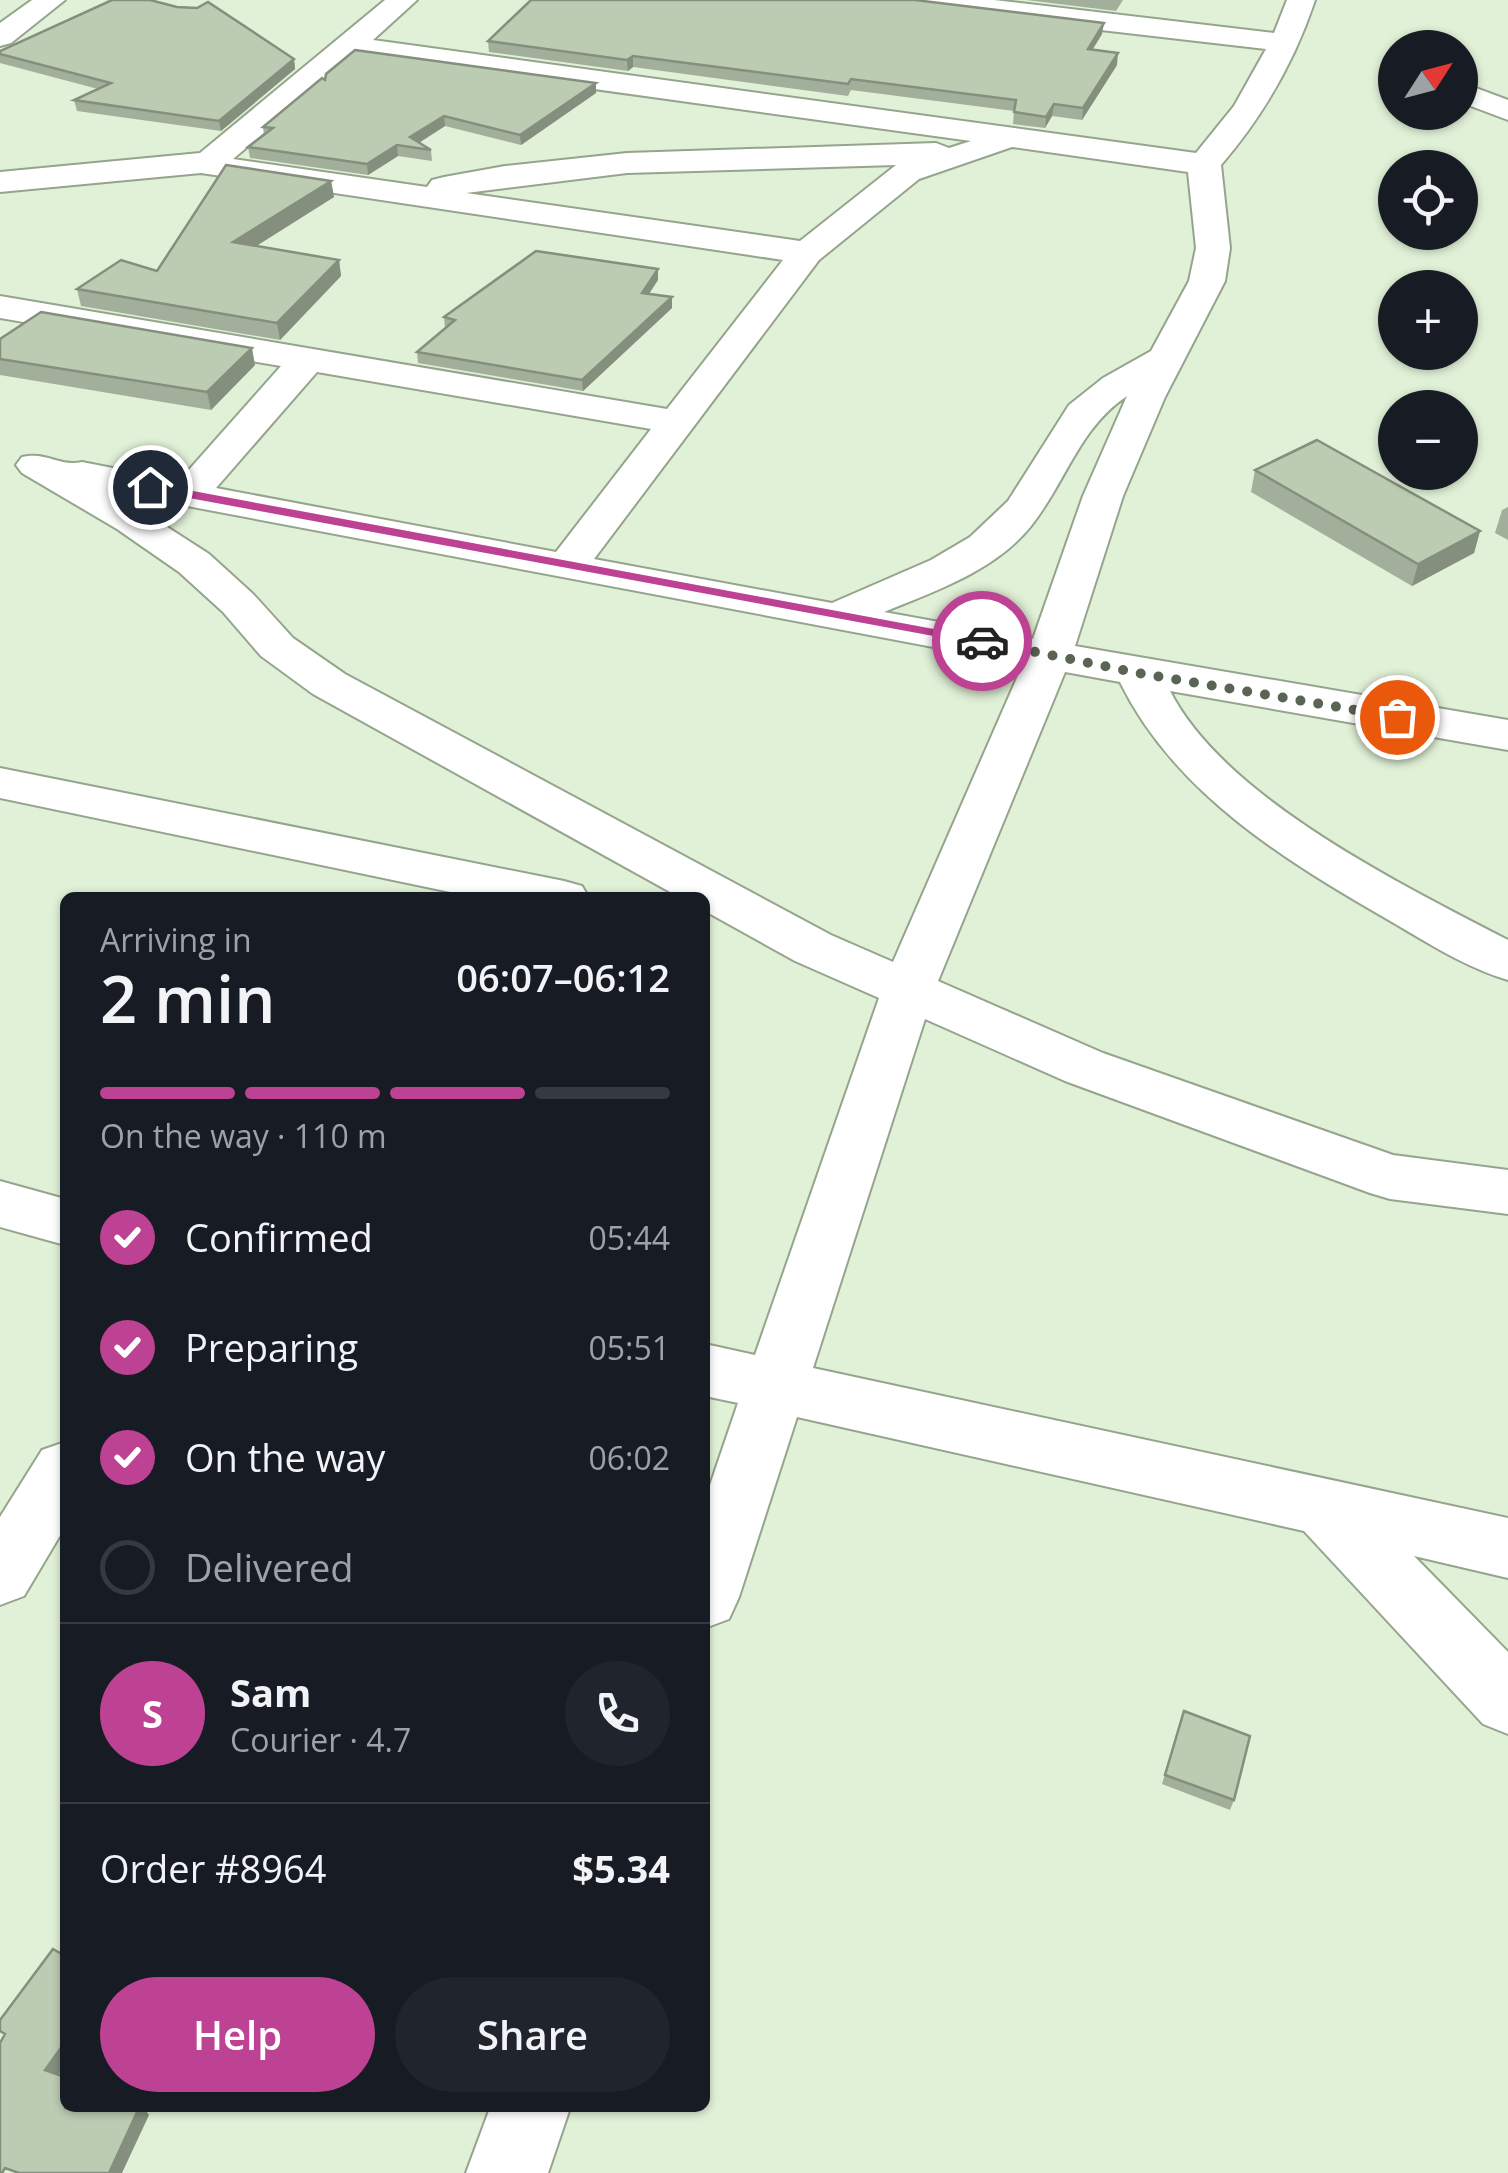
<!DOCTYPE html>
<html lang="en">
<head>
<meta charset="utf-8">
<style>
  :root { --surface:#171b24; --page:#20242c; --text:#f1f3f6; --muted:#9ea1a6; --line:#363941; --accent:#bd4293 }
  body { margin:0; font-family:"Open Sans",sans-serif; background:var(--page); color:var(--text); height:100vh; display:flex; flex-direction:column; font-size:38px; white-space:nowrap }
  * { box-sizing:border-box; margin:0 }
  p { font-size:32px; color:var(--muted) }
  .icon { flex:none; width:55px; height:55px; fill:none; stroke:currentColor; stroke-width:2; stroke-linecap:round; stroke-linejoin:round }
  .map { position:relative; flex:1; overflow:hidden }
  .drawer { position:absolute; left:60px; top:892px; width:650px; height:1220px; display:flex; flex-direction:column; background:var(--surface); border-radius:15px; box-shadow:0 2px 8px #0004 }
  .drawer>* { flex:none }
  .needle { width:65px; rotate:54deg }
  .fabs { position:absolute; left:1378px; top:30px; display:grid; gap:20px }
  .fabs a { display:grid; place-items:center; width:100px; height:100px; border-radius:50%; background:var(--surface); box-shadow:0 2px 8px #0004; font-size:50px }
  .pin { position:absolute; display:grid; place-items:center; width:85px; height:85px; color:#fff; margin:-42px; border:5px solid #fff; border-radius:50%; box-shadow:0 2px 10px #0007 }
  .courier { position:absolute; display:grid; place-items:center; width:100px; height:100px; margin:-50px; border:8px solid #bd4293; border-radius:50%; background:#fff; color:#222; box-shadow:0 2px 12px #0007 }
  .summary em { font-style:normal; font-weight:600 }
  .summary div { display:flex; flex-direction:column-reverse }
  .summary { display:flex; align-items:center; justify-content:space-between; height:170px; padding:0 40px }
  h1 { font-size:65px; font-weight:600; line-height:75px }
  .bar { display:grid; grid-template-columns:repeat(4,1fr); gap:15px 10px; align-content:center; height:120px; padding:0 40px }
  .bar i { height:12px; border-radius:8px; background:var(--line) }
  .bar .active { background:var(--accent) }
  .bar p { grid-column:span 4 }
  .line { display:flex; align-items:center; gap:25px; padding:0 40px; border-top:2px solid var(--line) }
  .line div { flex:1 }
  .round { display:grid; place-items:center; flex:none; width:105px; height:105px; border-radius:52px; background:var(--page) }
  ol { padding:0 40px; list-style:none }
  li { display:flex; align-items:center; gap:30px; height:110px }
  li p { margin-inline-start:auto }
  li .icon { padding:10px; border-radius:50%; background:var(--accent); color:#fff; stroke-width:4 }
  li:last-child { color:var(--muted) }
  li i { width:55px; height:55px; border:5px solid var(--line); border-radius:50% }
  .button { display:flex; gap:20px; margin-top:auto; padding:20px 40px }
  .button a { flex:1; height:115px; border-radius:60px; background:var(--accent); color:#fff; font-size:40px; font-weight:600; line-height:115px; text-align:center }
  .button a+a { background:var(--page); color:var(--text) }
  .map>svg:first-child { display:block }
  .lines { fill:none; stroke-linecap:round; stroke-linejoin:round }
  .minor-casing { stroke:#95a48c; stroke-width:4 }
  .minor { fill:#fff; fill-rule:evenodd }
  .wall { fill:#a2af9a }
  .shaded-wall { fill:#848f7d }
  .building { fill:#bcccb3; stroke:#848f7d; stroke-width:2.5 }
  .route { fill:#bd4293 }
  .done { stroke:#5a6455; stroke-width:10; stroke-dasharray:0 18 }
</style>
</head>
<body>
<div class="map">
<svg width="1508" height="2173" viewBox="0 0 1508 2173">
  <rect width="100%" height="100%" fill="#e1f1d7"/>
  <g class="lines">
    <defs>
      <path id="minor" d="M 32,0 L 65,0 L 11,43 L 0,46 L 0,23 Z
        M 385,0 L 417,0 L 373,40 L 1196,153 L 1234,106 L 1266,49 L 919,9 L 909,6 L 905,0 L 994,0 L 1274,33 L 1287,0 L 1315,0 C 1295,60 1264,115 1221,165 L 1230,248 L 1225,281 L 1165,397 L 1123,496 L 1075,646 L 1508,720 L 1508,750 L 1170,691 C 1225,799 1403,885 1508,940 L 1508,980 C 1467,968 1428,943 1392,922 C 1286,861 1175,794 1120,682 L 1065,672 L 938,981 L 1103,1053 L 1393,1155 L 1508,1170 L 1508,1214 L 1390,1199 L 1370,1193 L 1065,1081 L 925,1019 L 813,1368 L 1508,1518 L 1508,1578 L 1414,1556 L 1508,1652 L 1508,1734 L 1483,1724 L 1304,1531 L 797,1417 L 739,1597 L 729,1619 L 705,1628 L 705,1500 L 738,1403 L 705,1396 L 705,1344 L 755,1355 L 879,998 L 795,961 L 705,911 L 705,898 L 681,898 L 313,694 L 261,656 L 223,612 L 179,572 L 117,529 L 22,473 L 16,465 L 22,457 C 46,451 60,467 82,462 L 179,481 L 281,366 L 0,318 L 0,296 L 667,409 L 783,260 L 201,173 L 0,192 L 0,172 L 200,153 ZM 355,56 L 971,141 L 949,148 L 936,143 L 627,153 L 505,166 L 444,177 L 432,180 L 427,187 L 233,159 ZM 1012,147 L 1188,172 L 1196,248 L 1189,281 L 1151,351 L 1103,378 L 1069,405 L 1008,501 L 970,537 L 931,560 L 832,603 L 594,559 L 819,260 L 919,179 ZM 896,165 L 800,241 L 466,193 L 627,173 ZM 317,372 L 651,429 L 556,552 L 216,488 ZM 1127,396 L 1083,496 L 1033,639 L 884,612 C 935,591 995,571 1031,526 C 1066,482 1079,428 1127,396 ZM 113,492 L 1023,664 L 893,962 L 831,935 L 345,674 L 293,638 L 253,594 L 209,554 Z
        M 1460,82 L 1508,100 L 1508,120 L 1460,102 Z
        M 0,768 L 564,881 L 582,886 L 589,898 L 479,898 L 0,798 Z
        M 0,1181 L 65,1199 L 65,1245 L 0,1227 Z
        M 65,1442 L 65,1527 L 24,1596 L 0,1605 L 0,1517 L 42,1450 Z
        M 490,2108 L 570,2108 L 548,2173 L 466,2173 Z"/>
    </defs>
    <!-- minor casing -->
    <use href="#minor" class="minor-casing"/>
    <!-- minor -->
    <use href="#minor" class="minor"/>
  </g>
  <!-- wall -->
  <path class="wall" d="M 1026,0 L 1123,0 L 1116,11 Z
    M 919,2 L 1102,34 L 1093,49 L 1117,65 L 1082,120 L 1052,116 L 1045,128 L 1013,124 L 1014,111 L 851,90 L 848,96 L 633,67 L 628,71 L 489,52 L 488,41 Z
    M 0,51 L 294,59 L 295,69 L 221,131 L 77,111 L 74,100 L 98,89 L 0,63 Z
    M 325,80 L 596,83 L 596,93 L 521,145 L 445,126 L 419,143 L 431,150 L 432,161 L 398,156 L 368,175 L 250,158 L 248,147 L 264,135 L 263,127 Z
    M 331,181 L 334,197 L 256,246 L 339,260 L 341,276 L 280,340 L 81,306 L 77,289 L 157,271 Z
    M 658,269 L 658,280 L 649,294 L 672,297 L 672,308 L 583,391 L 418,363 L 417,352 L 445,328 L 444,317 Z
    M 0,339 L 255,365 L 211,410 L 0,375 Z
    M 1255,470 L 1480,531 L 1474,553 L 1412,586 L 1251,492 Z
    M 1508,507 L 1508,540 L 1495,533 L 1502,510 Z
    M 1184,1711 L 1234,1800 L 1230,1810 L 1162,1784 Z"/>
  <!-- shaded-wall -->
  <path class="shaded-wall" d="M 1104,23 L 1102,34 L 1086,60 L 1088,49 Z
    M 1118,53 L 1117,65 L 1082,120 L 1083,108 Z
    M 633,56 L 633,67 L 628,71 L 627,60 Z
    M 294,59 L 295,69 L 221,131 L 219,121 Z
    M 596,83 L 596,93 L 521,145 L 520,135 Z
    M 1054,104 L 1052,116 L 1045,128 L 1046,117 Z
    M 444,116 L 445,126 L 412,147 L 410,137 Z
    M 397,145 L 398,156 L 368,175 L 367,164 Z
    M 331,181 L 334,197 L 236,259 L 233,242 Z
    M 339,260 L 341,276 L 280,340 L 277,323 Z
    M 658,269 L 658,280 L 642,304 L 642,293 Z
    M 672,297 L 672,308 L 583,391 L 582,380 Z
    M 252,348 L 255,365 L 211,410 L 207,392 Z
    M 1480,531 L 1474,553 L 1412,586 L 1418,564 Z
    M 65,2042 L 65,2066 L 54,2081 L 45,2070 Z
    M 139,2108 L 144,2108 L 149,2115 L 122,2173 L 109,2173 Z"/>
  <!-- building -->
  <path class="building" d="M 112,0 L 150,0 L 177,7 L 197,8 L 208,2 L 294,59 L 219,121 L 74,100 L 111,83 L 0,54 L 0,51 Z
    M 531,0 L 915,0 L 1104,23 L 1088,49 L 1118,53 L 1083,108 L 1054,104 L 1046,117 L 1014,112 L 1016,100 L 851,79 L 848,84 L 633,56 L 627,60 L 488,41 Z
    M 355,50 L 596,83 L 520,135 L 444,116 L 410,137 L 431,150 L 397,145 L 367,164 L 248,147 L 273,128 L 263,127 L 322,78 L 325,80 L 326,74 Z
    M 226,165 L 331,181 L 233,242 L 339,260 L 277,323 L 77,289 L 121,260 L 157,271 Z
    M 536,251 L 658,269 L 642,293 L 672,297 L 582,380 L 417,352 L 455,320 L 444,317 Z
    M 41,312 L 252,348 L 207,392 L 0,359 L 0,339 Z
    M 1317,440 L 1480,531 L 1418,564 L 1255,470 Z
    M 1184,1711 L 1250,1736 L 1234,1800 L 1165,1775 Z
    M 53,1949 L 65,1956 L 65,2042 L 45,2070 L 65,2077 L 65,2108 L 139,2108 L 109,2173 L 19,2173 L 5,2168 L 2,2173 L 0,2173 L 0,2043 L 5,2034 L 0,2031 L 0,2020 Z"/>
  <!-- route -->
  <path class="route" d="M 150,483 L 982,638 L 989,641 L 982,645 L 146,490 Z"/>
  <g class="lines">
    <!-- done -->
    <path class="done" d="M 982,641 L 1138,673 L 1397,717"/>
  </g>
</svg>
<div class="fabs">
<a><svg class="needle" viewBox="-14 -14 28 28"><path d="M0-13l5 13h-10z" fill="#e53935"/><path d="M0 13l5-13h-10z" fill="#9ea1a6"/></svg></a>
<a><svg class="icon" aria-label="locate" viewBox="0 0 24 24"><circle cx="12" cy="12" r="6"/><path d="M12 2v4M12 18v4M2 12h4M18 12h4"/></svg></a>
<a>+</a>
<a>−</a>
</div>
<div class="pin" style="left:1397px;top:717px;background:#ea580c"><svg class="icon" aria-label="bag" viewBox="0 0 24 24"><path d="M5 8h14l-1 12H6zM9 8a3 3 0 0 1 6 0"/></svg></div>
<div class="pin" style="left:150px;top:487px;background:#1f2937"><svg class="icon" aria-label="home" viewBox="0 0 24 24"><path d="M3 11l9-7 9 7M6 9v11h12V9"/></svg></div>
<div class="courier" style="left:982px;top:641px"><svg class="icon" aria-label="car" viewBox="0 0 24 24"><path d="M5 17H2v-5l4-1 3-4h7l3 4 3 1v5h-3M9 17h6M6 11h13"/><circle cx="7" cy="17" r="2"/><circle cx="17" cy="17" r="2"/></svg></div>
<section class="drawer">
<div class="summary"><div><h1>2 min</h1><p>Arriving in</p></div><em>06:07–06:12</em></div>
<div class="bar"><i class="active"></i><i class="active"></i><i class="active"></i><i></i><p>On the way · 110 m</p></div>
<ol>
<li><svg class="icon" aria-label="check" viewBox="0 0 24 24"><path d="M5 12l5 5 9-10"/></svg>Confirmed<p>05:44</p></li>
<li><svg class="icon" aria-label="check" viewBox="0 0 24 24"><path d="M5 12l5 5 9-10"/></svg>Preparing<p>05:51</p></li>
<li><svg class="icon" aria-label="check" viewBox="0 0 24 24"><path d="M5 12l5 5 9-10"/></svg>On the way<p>06:02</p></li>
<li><i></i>Delivered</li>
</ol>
<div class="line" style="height:180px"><b class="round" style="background:var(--accent);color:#fff">S</b><div><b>Sam</b><p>Courier · 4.7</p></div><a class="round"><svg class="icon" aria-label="phone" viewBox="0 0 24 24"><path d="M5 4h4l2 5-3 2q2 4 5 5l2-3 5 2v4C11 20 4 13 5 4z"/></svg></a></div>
<div class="line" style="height:130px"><div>Order #8964</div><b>$5.34</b></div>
<div class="button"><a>Help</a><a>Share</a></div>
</section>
</div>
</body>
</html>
